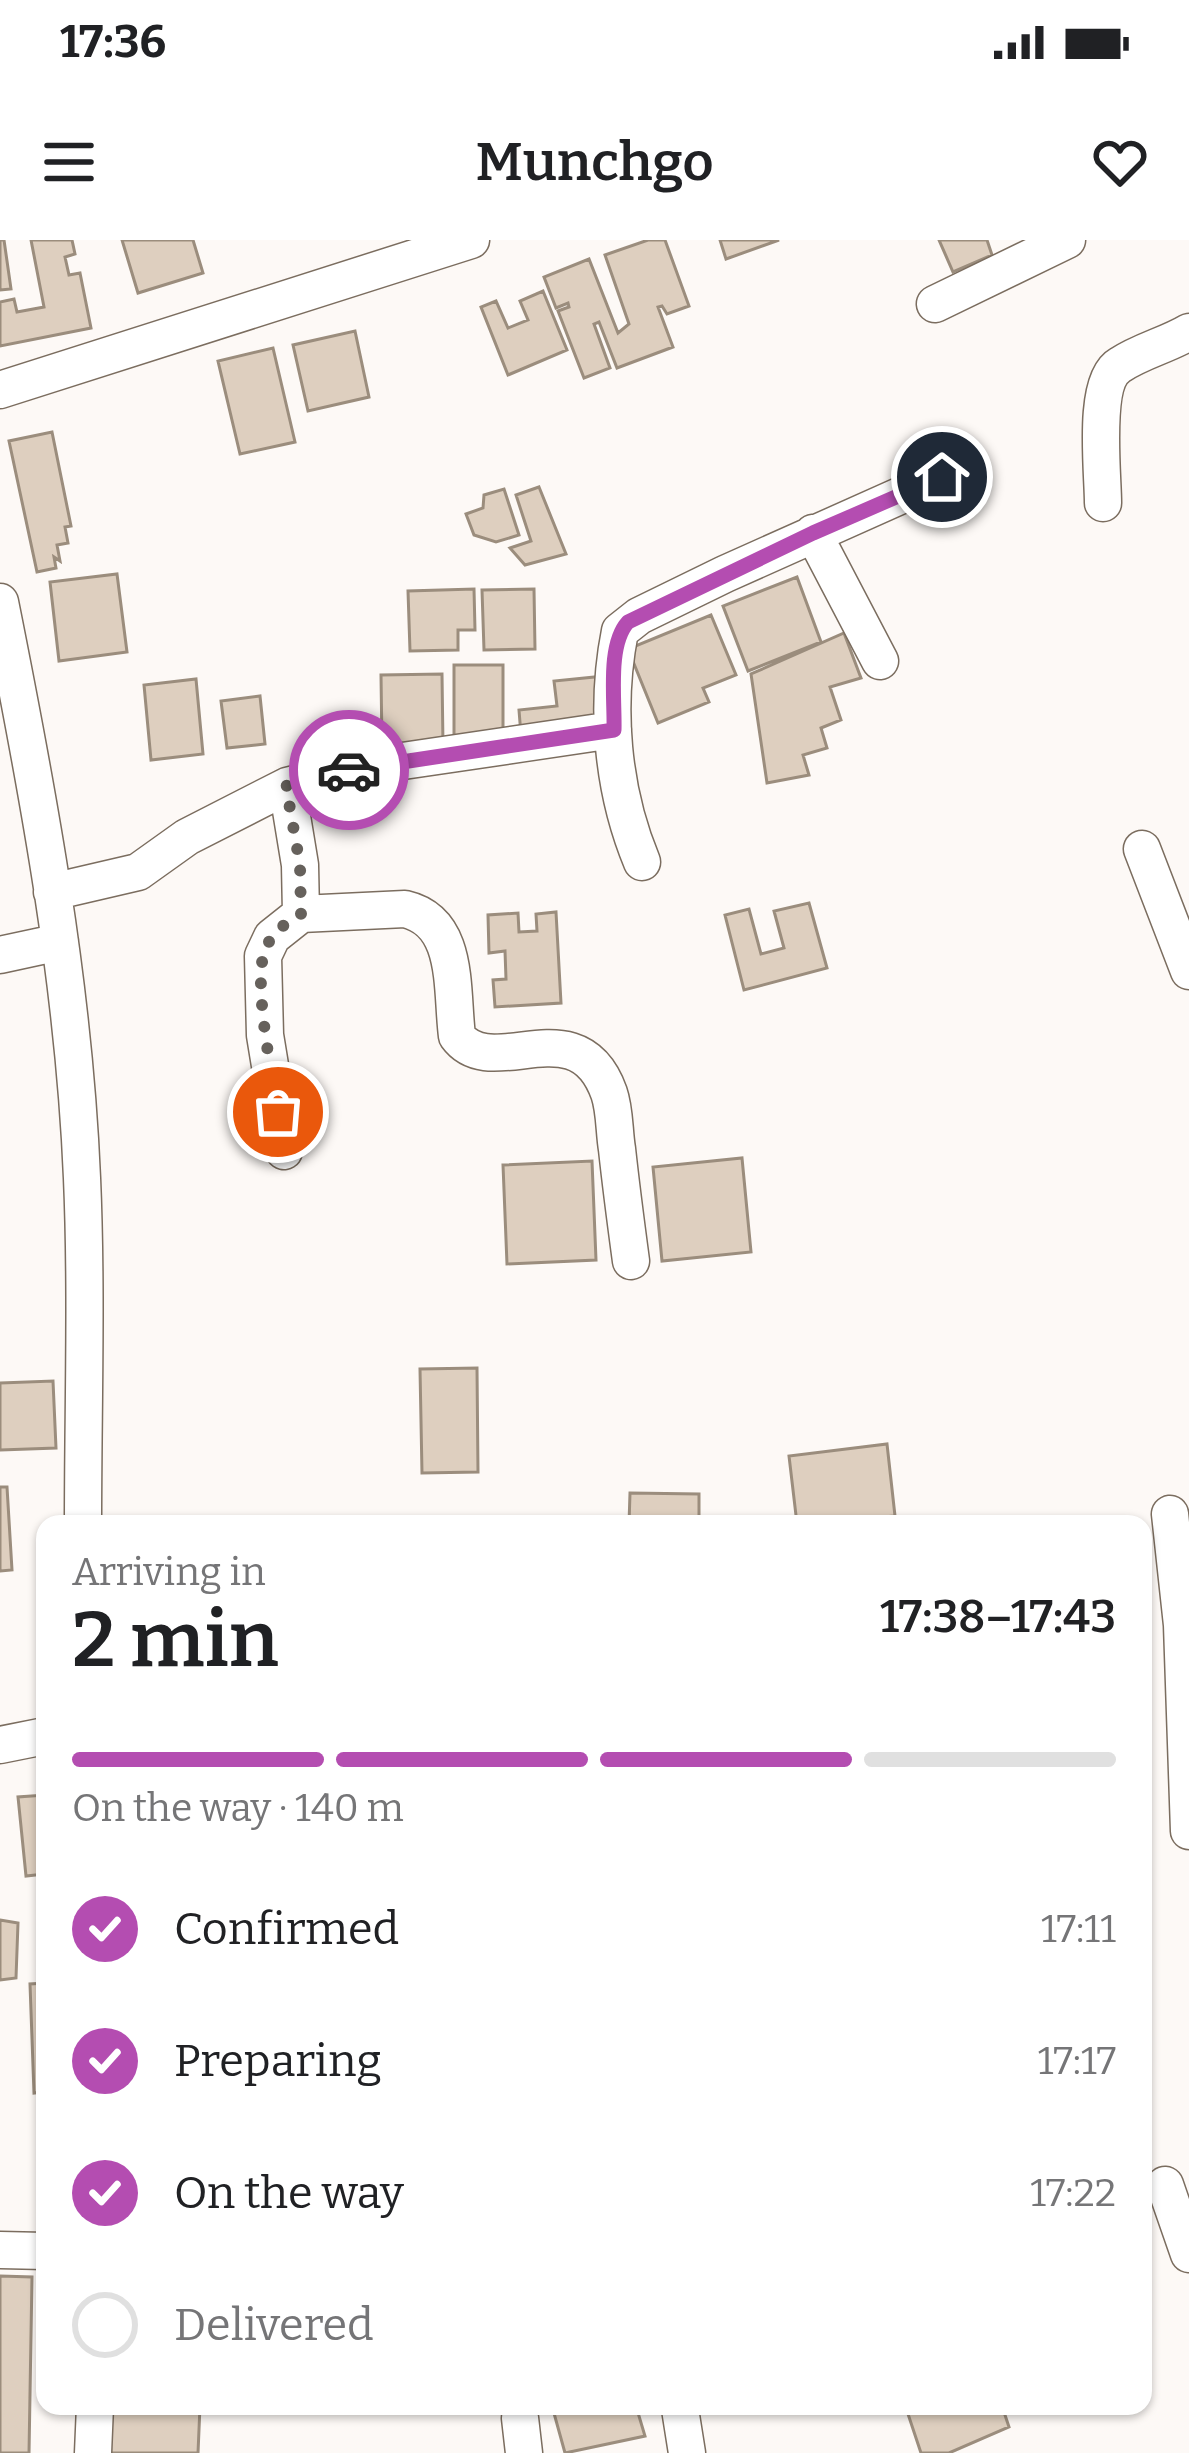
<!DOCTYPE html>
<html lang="en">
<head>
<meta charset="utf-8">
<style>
  :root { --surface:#fff; --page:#f2f2f2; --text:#202124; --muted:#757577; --line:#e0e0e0; --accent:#b44db1 }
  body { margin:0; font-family:Bitter,serif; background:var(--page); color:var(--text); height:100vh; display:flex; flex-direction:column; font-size:45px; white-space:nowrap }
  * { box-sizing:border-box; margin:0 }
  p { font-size:39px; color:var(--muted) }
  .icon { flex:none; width:66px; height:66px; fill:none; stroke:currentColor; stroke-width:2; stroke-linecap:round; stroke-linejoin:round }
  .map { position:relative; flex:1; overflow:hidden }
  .drawer { position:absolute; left:36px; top:1275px; width:1116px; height:900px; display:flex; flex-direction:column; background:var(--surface); border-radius:24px; box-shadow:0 3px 9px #0004 }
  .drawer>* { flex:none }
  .pin { position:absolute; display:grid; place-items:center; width:102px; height:102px; color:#fff; margin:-51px; border:6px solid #fff; border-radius:50%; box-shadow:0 3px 12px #0007 }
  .courier { position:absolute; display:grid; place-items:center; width:120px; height:120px; margin:-60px; border:9px solid #b44db1; border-radius:50%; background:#fff; color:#222; box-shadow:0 3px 15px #0007 }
  .headline em { font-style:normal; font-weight:600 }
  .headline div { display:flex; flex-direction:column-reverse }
  .headline { display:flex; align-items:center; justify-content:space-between; height:204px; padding:0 36px }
  h1 { font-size:78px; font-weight:600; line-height:90px }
  .bar { display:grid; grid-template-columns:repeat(4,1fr); gap:18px 12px; align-content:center; height:144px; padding:0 36px }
  .bar i { height:15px; border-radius:9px; background:var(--line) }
  .bar .active { background:var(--accent) }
  .bar p { grid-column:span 4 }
  ol { padding:0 36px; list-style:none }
  li { display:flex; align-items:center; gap:36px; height:132px }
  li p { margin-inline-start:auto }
  li .icon { padding:12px; border-radius:50%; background:var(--accent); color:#fff; stroke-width:4 }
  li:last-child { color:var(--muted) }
  li i { width:66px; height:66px; border:6px solid var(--line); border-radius:50% }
  .status { display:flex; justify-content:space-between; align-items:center; height:84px; padding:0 60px; background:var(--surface); direction:ltr }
  .status svg { height:33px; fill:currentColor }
  header { display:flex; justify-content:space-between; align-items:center; height:156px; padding:0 36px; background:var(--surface); font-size:54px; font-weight:600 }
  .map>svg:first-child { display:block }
  .building { fill:#decfbf; stroke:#9b8d7d; stroke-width:3 }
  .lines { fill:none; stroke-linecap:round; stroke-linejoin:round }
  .street-casing { stroke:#7b6d5f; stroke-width:39 }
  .street { stroke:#fff; stroke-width:36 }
  .done { stroke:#66615c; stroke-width:12; stroke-dasharray:0 21.6 }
  .route { stroke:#b44db1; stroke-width:15 }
</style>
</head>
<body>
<div class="status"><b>17:36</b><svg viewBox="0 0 49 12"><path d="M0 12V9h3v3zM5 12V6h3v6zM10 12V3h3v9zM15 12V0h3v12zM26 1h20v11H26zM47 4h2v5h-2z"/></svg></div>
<header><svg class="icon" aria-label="menu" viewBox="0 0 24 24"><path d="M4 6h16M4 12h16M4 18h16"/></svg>Munchgo<svg class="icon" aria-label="heart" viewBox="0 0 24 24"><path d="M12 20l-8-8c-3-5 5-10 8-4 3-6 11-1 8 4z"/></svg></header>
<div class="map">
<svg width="1189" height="2213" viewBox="0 0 1189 2213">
  <rect width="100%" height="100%" fill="#fdf9f6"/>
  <!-- building -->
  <path class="building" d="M 0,0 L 4,0 L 11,49 L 0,50 Z
    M 31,0 L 72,0 L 75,14 L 65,17 L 69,35 L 80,33 L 91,88 L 0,106 L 0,62 L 14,59 L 17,72 L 44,67 Z
    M 122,0 L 193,0 L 203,33 L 138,53 Z
    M 648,0 L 665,0 L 689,66 L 667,74 L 662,66 L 658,67 L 673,107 L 617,128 L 599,82 L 594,84 L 610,128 L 584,138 L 558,71 L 569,67 L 568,63 L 556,68 L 544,37 L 589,19 L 618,93 L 629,84 L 605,15 Z
    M 720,0 L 779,0 L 726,19 Z
    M 939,0 L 987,0 L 992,15 L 953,32 Z
    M 543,51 L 567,110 L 508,135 L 481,67 L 496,61 L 508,88 L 528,80 L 520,61 Z
    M 355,91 L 369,157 L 308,171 L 293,105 Z
    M 273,108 L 295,202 L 240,214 L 218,121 Z
    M 52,192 L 71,286 L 65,287 L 68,303 L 57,305 L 60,321 L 54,317 L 56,328 L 37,332 L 9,201 Z
    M 539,247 L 566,314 L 525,325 L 510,308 L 531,301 L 516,255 Z
    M 504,249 L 519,295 L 496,302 L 474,295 L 466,274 L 483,268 L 484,255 Z
    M 117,334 L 127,412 L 59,421 L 50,342 Z
    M 797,337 L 821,402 L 748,431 L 723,366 Z
    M 474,349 L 475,390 L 458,390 L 458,410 L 410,411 L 408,351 Z
    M 534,349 L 535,409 L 484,410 L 482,350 Z
    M 711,375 L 736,435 L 703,448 L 709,462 L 658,483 L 628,409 Z
    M 844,393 L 861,438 L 830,447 L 841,480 L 821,488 L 827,508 L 803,515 L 809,535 L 767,543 L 751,434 Z
    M 454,425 L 503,425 L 503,503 L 454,504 Z
    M 442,434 L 443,505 L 382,506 L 381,435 Z
    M 605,436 L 610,487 L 521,495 L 519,470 L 557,466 L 554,441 Z
    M 196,439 L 203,514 L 151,520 L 144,445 Z
    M 260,456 L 265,504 L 227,508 L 221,461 Z
    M 809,663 L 827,728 L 744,750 L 725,675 L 749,669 L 761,714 L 784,708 L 774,671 Z
    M 556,672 L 561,763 L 495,767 L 493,740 L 506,739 L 505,711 L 489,713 L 488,675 L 518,673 L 519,692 L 537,691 L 536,674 Z
    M 742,918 L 751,1012 L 662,1021 L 653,927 Z
    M 592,921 L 596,1020 L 507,1024 L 503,925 Z
    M 477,1128 L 478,1232 L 422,1233 L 420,1129 Z
    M 53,1141 L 56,1208 L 0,1210 L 0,1143 Z
    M 887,1204 L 895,1276 L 797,1284 L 789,1216 Z
    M 0,1247 L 7,1247 L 12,1330 L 0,1331 Z
    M 630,1253 L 699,1254 L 699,1284 L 629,1284 Z
    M 45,1555 L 45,1634 L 26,1636 L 18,1557 Z
    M 0,1680 L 18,1683 L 16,1738 L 0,1740 Z
    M 45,1743 L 45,1852 L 34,1853 L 30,1744 Z
    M 0,2036 L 32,2037 L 29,2213 L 0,2213 Z
    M 111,2166 L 200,2166 L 198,2213 L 107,2213 Z
    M 552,2166 L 636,2166 L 645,2196 L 565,2213 Z
    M 922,2166 L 1002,2166 L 1009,2187 L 949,2213 L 921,2213 L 907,2171 Z"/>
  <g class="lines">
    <defs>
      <path id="street" d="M 935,64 L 1067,0
        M 0,150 L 471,0
        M 1103,263 C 1103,232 1092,141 1120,125 C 1141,111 1167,105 1189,92
        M 813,293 L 880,421
        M 0,362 C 38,552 74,745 82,938 C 87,1053 83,1169 83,1284
        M 1142,609 L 1189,731
        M 642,622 C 612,550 605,467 620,391 L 639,376 L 725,334 L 942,237
        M 52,652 L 138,632 L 187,597 L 287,546 L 362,527 L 613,490
        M 301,674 L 405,669 C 460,682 451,749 457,796 C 492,844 577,764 609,853 C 615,870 614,891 617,909 C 621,946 626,984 631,1021
        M 0,715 L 60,702
        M 284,911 L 265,795 L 263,716 L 272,697 L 301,674 L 300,625 L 287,546
        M 1170,1274 L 1182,1385 L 1189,1591
        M 0,1505 L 45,1496
        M 1165,1945 L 1189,2014
        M 0,2010 L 45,2011
        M 680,2169 L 687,2213
        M 520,2178 L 524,2213
        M 93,2213 L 95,2166"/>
    </defs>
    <!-- street casing -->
    <use href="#street" class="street-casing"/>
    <!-- street -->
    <use href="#street" class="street"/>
  </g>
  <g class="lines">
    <!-- done -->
    <path class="done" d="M 278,872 C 272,834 255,753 263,717 C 267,697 284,683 301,674 L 300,625 L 286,546 L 349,530"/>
    <!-- route -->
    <path class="route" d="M 349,530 L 614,490 C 615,460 607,405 628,382 L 813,293 L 942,237"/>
  </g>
</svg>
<div class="pin" style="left:278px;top:872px;background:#ea580c"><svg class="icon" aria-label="bag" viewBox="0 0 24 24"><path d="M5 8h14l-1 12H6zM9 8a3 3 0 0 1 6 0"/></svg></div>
<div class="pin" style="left:942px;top:237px;background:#1f2937"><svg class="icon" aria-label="home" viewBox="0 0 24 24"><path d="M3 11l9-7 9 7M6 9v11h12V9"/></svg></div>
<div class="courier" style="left:349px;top:530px"><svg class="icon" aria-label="car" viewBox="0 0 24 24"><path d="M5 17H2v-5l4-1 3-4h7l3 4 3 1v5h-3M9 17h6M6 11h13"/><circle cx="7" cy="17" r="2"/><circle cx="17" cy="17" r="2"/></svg></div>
<section class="drawer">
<div class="headline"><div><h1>2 min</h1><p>Arriving in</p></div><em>17:38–17:43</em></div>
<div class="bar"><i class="active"></i><i class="active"></i><i class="active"></i><i></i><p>On the way · 140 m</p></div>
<ol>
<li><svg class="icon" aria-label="check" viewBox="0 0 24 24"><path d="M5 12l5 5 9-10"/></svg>Confirmed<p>17:11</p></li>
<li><svg class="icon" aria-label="check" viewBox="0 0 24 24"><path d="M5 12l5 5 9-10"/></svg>Preparing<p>17:17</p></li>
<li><svg class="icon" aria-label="check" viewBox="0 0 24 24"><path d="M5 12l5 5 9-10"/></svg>On the way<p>17:22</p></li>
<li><i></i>Delivered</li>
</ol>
</section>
</div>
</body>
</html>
